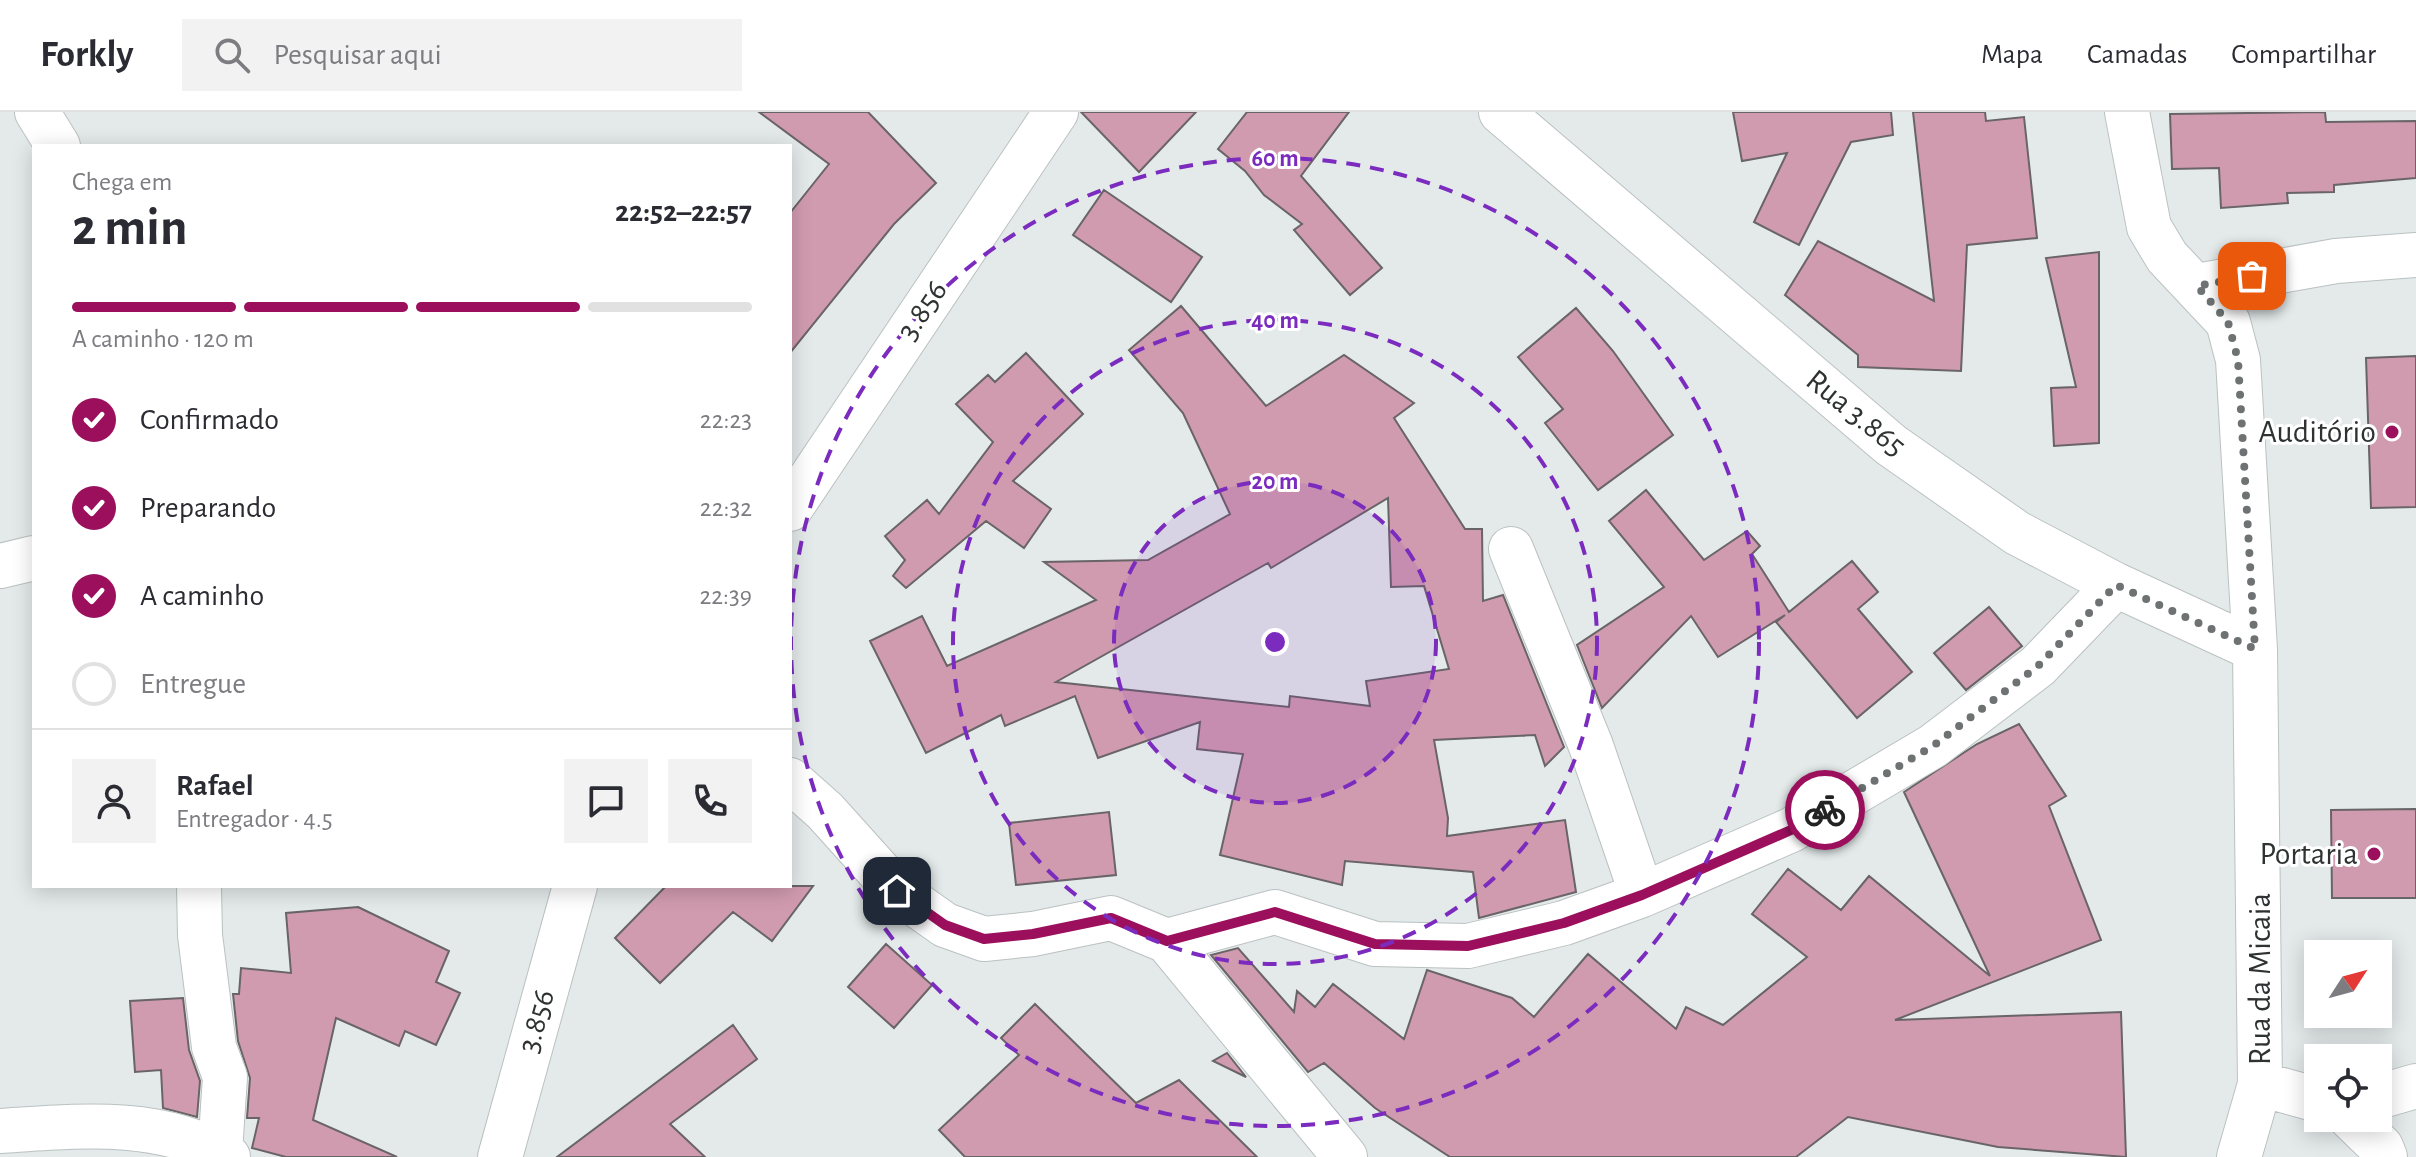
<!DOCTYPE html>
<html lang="pt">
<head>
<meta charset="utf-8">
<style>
  :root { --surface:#fff; --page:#f2f2f3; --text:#2b2b33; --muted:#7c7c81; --line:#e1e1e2; --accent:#9c0f5d }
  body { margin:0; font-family:"Alegreya Sans",sans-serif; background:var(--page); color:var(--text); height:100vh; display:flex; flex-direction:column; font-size:30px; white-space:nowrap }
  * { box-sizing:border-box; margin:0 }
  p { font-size:26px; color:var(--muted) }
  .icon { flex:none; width:44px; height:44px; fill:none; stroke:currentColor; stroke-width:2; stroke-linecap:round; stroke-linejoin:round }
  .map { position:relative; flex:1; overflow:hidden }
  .panel { position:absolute; left:32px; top:32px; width:760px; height:744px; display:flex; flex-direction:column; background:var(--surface); border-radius:0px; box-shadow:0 4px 20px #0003 }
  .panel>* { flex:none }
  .needle { width:52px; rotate:54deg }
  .tools { position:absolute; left:2304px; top:828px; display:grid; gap:16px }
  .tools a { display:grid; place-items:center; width:88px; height:88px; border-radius:0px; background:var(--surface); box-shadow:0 4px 20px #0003; font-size:40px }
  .pin { position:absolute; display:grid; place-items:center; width:68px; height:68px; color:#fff; margin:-34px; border-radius:16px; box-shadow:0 4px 12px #0006 }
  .courier { position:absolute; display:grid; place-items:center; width:80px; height:80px; margin:-40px; border:6px solid #9c0f5d; border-radius:50%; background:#fff; color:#222; box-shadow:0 2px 10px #0007 }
  .headline em { font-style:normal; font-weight:600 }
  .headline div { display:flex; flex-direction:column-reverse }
  .headline { display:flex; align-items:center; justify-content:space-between; height:136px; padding:0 40px }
  h1 { font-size:52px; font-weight:600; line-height:60px }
  .bar { display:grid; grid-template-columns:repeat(4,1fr); gap:12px 8px; align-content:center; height:96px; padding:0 40px }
  .bar i { height:10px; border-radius:6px; background:var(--line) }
  .bar .current { background:var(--accent) }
  .bar p { grid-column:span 4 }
  .line { display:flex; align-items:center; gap:20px; padding:0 40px; border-top:2px solid var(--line) }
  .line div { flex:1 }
  .round { display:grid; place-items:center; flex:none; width:84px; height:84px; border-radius:0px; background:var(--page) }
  ol { padding:0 40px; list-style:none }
  li { display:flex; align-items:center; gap:24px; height:88px }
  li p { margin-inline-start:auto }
  li .icon { padding:8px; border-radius:50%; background:var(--accent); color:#fff; stroke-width:4 }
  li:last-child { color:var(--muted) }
  li i { width:44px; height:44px; border:4px solid var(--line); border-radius:50% }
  header { display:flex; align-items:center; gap:48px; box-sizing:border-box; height:112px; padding:0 40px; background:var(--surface); border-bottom:2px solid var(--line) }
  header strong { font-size:38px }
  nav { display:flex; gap:44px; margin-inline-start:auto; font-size:28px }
  .search { width:560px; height:72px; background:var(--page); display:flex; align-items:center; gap:20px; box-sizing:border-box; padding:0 28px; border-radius:0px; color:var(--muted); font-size:30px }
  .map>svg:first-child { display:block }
  .building { fill:#d19baf; stroke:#696465; stroke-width:2; fill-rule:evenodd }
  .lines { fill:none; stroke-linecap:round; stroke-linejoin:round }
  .minor-casing { stroke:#bbc1c1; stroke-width:46 }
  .minor { stroke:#fff; stroke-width:44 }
  .done { stroke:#6e7272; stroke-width:8; stroke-dasharray:0 14.4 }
  .route { stroke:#9c0f5d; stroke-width:10 }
  .ring { fill:none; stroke:#7b2cbf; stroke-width:4; stroke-dasharray:14 10 }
  .poi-dot { fill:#9c0f5d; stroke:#fff; stroke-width:3 }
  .labels { text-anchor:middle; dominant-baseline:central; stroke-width:6; stroke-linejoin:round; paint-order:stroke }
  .street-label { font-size:32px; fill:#2f3232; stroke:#fff }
  .poi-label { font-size:32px; fill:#2f3232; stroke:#fff; text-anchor:end }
  .centre { fill:#7b2cbf; stroke:#fff; stroke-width:4 }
  .ring-label { font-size:24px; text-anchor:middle; font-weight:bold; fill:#7b2cbf; stroke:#fff; stroke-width:6; stroke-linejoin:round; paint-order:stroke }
</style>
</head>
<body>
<header>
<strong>Forkly</strong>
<div class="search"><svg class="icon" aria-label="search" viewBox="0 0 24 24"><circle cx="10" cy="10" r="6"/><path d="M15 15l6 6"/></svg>Pesquisar aqui</div>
<nav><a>Mapa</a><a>Camadas</a><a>Compartilhar</a></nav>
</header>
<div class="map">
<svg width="2416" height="1045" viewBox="0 0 2416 1045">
  <rect width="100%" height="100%" fill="#e4eaea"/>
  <!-- building -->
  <path class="building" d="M 759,0 L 868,0 L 936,71 L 894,112 L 790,241 L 790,101 L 829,52 Z
    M 1081,0 L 1196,0 L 1139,60 Z
    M 1247,0 L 1349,0 L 1301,64 L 1382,156 L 1350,183 L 1294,118 L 1302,112 L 1264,83 L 1245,59 L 1218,37 Z
    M 1733,0 L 1891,0 L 1893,23 L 1851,30 L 1799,133 L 1754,110 L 1787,41 L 1742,49 Z
    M 1913,0 L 1985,0 L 1986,9 L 2024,5 L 2037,126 L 1967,133 L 1961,259 L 1858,255 L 1858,243 L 1785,183 L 1818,129 L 1934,189 Z
    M 2325,0 L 2326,10 L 2416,9 L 2416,66 L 2334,73 L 2334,80 L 2287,81 L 2288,91 L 2221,96 L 2219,56 L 2172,57 L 2170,2 Z
    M 1104,78 L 1202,145 L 1171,190 L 1073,123 Z
    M 2099,140 L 2099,331 L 2054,334 L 2051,276 L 2076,275 L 2046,146 Z
    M 1181,194 L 1266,294 L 1344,243 L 1414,291 L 1394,306 L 1465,417 L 1482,417 L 1483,489 L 1503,483 L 1564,635 L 1545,654 L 1535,623 L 1434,628 L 1448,706 L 1447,724 L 1565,708 L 1576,780 L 1479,806 L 1473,760 L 1345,749 L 1342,773 L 1220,743 L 1243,642 L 1197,637 L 1200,610 L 1098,646 L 1075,584 L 1005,614 L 1001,603 L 926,641 L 870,529 L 922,504 L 947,554 L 1096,488 L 1044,450 L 1148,448 L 1230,402 L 1183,301 L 1129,238 ZM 1388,386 L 1391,475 L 1424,474 L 1449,557 L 1366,569 L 1370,594 L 1290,584 L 1289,595 L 1056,570 L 1268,451 L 1271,456 Z
    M 1576,196 L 1613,239 L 1673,323 L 1598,378 L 1545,311 L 1563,297 L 1518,245 Z
    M 1026,241 L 1083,302 L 1013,369 L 1051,397 L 1024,436 L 986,409 L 906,476 L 893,464 L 905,448 L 885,424 L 927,388 L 939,402 L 993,330 L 956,292 L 988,263 L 995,270 Z
    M 2416,244 L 2416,395 L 2371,396 L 2366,246 Z
    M 1646,378 L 1704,448 L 1747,419 L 1760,434 L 1752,442 L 1789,500 L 1852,449 L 1878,480 L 1858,497 L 1912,560 L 1857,606 L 1776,510 L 1785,503 L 1718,545 L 1691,504 L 1602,596 L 1577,533 L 1664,475 L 1609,409 Z
    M 1989,495 L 2022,534 L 1966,578 L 1934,541 Z
    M 2019,612 L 2066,684 L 2049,694 L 2101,828 L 1895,908 L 2121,900 L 2126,1045 L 1998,1035 L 1848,1005 L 1796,1045 L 1450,1045 L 1375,996 L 1324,951 L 1308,960 L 1211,843 L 1238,836 L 1294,900 L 1297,879 L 1315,895 L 1333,872 L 1404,927 L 1427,858 L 1512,886 L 1534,905 L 1588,842 L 1676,917 L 1686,895 L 1723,913 L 1807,845 L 1752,802 L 1788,757 L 1841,798 L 1869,764 L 1990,864 L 1904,680 L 1977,632 Z
    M 2416,697 L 2416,786 L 2332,786 L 2331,698 Z
    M 1109,700 L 1116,763 L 1016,773 L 1009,711 Z
    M 666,774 L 813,774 L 772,829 L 733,800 L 660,871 L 615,826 Z
    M 358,795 L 449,839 L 436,870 L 460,881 L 436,933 L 405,919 L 399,934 L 336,906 L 313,1008 L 397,1045 L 286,1045 L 252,1036 L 259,1006 L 247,1006 L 250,966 L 238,929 L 233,882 L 239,882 L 241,856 L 291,861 L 286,801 Z
    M 886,832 L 932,873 L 894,916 L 848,875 Z
    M 183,886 L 189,938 L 200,969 L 197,1005 L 163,996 L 161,958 L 135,960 L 130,889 Z
    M 1035,892 L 1136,991 L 1179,968 L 1257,1045 L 965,1045 L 939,1018 L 1019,943 L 1001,926 Z
    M 733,913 L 757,947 L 670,1012 L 705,1045 L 557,1045 Z
    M 1227,941 L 1246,965 L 1213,949 Z"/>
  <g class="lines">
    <defs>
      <path id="minor" d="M 37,0 L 58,34
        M 1501,0 L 1891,333 L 2017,421 L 2116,473 L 2255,537
        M 2127,0 L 2149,115 L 2167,145 L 2228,210 L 2238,248 L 2255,537 L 2260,972 L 2239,1045
        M 2197,174 L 2336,149 L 2416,143
        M 790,397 L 1056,0
        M 1511,437 L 1591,634 L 1642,783
        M 0,454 L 34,446
        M 790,668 L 825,699 L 897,779 L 945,813 L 984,827 L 1033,822 L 1111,806 L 1167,829 L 1275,800 L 1375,832 L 1468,834 L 1564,811 L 1642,783 L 1791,718 L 1933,634 L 2038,554 L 2116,473
        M 199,774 L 200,823 L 214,935 L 225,965 L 220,1040
        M 1167,829 L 1345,1045
        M 2260,972 L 2318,988
        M 2378,985 L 2416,974
        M 2351,1006 L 2381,1035 L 2385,1045
        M 0,1019 C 79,1014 157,1005 228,1045
        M 500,1045 L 575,774"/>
    </defs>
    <!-- minor casing -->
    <use href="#minor" class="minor-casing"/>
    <!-- minor -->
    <use href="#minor" class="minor"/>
  </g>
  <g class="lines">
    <!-- done -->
    <path class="done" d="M 1825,698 L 1933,634 L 2038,554 L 2116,473 L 2255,537 L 2238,248 L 2228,210 L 2197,174 L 2252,164"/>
    <!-- route -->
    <path class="route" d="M 897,779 L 945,813 L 984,827 L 1033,822 L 1111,806 L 1167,829 L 1275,800 L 1375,832 L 1468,834 L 1564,811 L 1642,783 L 1791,718 L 1825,698"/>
  </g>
  <!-- distance rings -->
  <circle cx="1275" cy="530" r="161" fill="#7b2cbf" fill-opacity=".12"/>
  <g class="ring">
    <circle cx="1275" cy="530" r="161"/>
    <circle cx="1275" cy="530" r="322"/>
    <circle cx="1275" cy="530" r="484"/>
  </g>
  <!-- markers -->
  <g class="poi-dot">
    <circle cx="2392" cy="320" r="8"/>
    <circle cx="2374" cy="742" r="8"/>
  </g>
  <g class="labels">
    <!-- street labels -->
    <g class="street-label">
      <text transform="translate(922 198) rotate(-56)">3.856</text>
      <text transform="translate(1856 301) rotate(39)">Rua 3.865</text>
      <text transform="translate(2260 867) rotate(-90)">Rua da Micaia</text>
      <text transform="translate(536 909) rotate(-74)">3.856</text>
    </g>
    <!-- poi labels -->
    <g class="poi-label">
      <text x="2376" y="320">Auditório</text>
      <text x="2358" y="742">Portaria</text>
    </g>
  </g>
  <circle cx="1275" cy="530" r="12" class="centre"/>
  <g class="ring-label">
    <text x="1275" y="54">60 m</text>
    <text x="1275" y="216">40 m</text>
    <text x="1275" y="377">20 m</text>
  </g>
</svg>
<div class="tools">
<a><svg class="needle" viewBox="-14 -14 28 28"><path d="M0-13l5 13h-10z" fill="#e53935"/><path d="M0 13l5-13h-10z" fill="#7c7c81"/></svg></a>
<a><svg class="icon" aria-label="locate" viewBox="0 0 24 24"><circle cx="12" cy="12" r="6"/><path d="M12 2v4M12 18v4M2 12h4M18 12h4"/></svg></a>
</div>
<div class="pin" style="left:2252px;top:164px;background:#ea580c"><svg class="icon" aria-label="bag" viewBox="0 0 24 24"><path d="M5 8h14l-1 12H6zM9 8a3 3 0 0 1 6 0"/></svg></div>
<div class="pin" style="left:897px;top:779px;background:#1f2937"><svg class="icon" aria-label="home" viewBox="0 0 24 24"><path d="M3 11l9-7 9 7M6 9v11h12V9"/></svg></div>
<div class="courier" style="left:1825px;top:698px"><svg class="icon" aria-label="bike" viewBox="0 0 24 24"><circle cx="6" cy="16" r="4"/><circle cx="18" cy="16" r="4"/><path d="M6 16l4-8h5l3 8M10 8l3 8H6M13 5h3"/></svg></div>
<section class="panel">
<div class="headline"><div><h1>2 min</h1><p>Chega em</p></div><em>22:52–22:57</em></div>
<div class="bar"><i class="current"></i><i class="current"></i><i class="current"></i><i></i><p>A caminho · 120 m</p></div>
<ol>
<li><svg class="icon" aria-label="check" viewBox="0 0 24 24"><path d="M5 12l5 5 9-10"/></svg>Confirmado<p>22:23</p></li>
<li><svg class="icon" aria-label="check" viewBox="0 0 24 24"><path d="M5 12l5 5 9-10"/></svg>Preparando<p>22:32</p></li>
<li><svg class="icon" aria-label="check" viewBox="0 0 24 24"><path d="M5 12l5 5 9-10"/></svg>A caminho<p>22:39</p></li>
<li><i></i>Entregue</li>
</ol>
<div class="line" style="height:144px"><a class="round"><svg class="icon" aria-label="person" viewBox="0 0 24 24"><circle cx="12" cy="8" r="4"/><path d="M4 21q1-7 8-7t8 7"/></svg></a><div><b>Rafael</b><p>Entregador · 4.5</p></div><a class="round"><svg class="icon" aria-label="chat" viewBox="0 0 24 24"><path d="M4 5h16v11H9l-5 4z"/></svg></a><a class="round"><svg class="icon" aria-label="phone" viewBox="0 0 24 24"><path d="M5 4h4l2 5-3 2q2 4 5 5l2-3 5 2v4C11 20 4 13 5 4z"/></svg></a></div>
</section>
</div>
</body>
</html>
